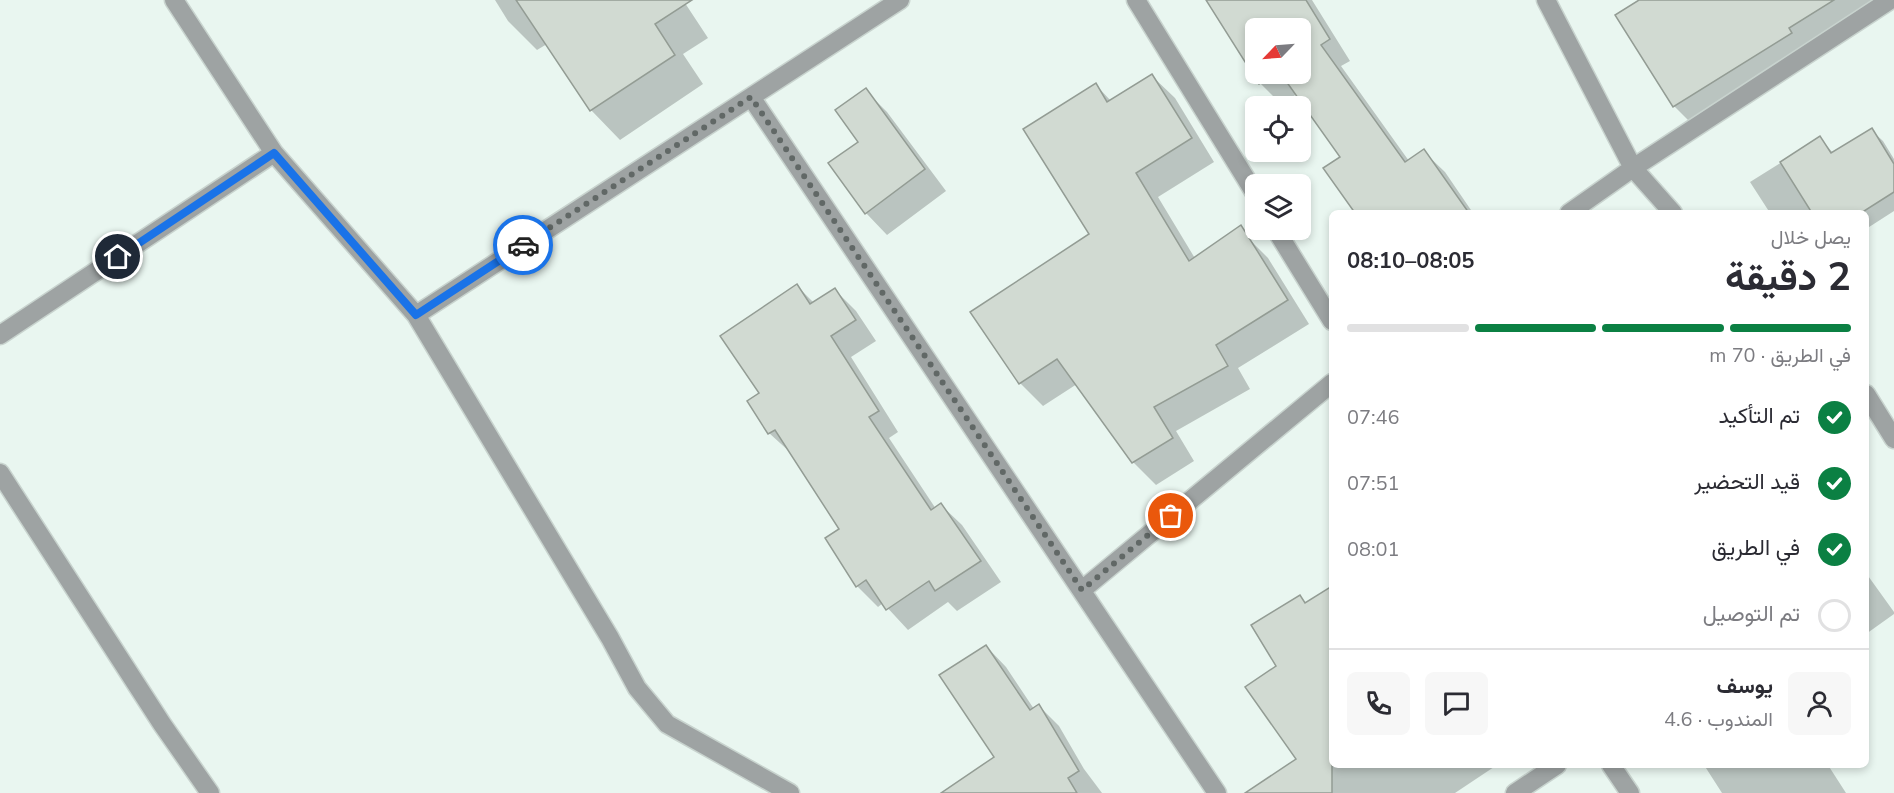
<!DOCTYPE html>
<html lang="ar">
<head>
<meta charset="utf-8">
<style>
  :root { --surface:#fff; --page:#f7f7f7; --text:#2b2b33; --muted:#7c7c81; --line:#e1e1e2; --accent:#0b8043 }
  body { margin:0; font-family:"Nunito Sans",Vazirmatn,sans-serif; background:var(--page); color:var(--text); direction:rtl; height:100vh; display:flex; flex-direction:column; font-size:22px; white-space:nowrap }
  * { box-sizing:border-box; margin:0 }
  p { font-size:20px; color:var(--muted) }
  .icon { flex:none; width:33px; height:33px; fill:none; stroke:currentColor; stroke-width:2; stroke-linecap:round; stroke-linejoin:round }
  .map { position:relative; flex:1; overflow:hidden; direction:ltr }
  .panel { position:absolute; left:1329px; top:210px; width:540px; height:558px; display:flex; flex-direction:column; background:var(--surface); border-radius:9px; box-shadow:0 3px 9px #0003; direction:rtl }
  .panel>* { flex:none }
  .needle { width:39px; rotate:245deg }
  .buttons { position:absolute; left:1245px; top:18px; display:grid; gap:12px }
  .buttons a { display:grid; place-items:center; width:66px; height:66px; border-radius:9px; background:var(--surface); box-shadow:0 3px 9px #0003; font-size:30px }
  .pin { position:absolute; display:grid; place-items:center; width:51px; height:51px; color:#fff; margin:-26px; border:3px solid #fff; border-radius:50%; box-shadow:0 2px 6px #0007 }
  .courier { position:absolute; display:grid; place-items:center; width:60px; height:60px; margin:-30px; border:4px solid #1a73e8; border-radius:50%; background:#fff; color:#222; box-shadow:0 2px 8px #0007 }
  .summary em { font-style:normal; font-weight:700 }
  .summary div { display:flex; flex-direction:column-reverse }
  .summary { display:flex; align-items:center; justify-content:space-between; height:102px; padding:0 18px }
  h1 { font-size:39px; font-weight:700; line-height:45px }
  .bar { display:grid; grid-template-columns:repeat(4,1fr); gap:9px 6px; align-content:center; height:72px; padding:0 18px }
  .bar i { height:8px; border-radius:4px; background:var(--line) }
  .bar .current { background:var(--accent) }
  .bar p { grid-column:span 4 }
  .line { display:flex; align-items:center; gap:15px; padding:0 18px; border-top:2px solid var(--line) }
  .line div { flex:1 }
  .round { display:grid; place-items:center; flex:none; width:63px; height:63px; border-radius:9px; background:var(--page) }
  ol { padding:0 18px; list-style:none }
  li { display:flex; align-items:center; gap:18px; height:66px }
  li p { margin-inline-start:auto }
  li .icon { padding:6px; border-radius:50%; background:var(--accent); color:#fff; stroke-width:4 }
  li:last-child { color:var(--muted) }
  li i { width:33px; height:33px; border:3px solid var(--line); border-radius:50% }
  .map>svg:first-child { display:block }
  .shadow { fill:#0003; fill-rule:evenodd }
  .building { fill:#d1dad2; stroke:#939c94; stroke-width:1.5 }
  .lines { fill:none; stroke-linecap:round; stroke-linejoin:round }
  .street-casing { stroke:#c8d3ce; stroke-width:21 }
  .street { stroke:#9ea3a3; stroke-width:18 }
  .done { stroke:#616866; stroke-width:6; stroke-dasharray:0 10.8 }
  .route { stroke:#1a73e8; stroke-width:8 }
</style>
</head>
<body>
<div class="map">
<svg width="1894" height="793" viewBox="0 0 1894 793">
  <rect width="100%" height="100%" fill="#e9f6f0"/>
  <!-- shadow -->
  <path class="shadow" d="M 495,0 L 683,0 L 708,38 L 683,54 L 703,84 L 620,140 L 591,110 L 547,44 L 537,50 L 508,21 Z
    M 1208,0 L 1312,0 L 1350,61 L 1341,66 L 1409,161 L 1423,151 L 1445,172 L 1473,213 L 1357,213 L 1342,157 L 1297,94 L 1281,104 L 1260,83 ZM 1256,28 L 1300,28 L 1300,74 L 1256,74 Z
    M 1642,0 L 1894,0 L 1814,55 L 1817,59 L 1700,132 L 1674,106 L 1617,15 Z
    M 1152,76 L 1175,98 L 1214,162 L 1158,197 L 1199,265 L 1246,236 L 1268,258 L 1309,324 L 1238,368 L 1250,389 L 1176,431 L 1194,461 L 1156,485 L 1133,462 L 1077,384 L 1043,406 L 1020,383 L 973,312 L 1091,234 L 1096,85 L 1111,101 Z
    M 865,90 L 887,112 L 946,191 L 887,235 L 866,213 L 860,142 Z
    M 1871,130 L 1883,141 L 1894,159 L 1894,211 L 1866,229 L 1866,213 L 1770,213 L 1750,182 L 1820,138 L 1833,153 Z
    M 797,286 L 814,303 L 835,290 L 856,311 L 876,341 L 851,357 L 898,432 L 889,438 L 936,509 L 941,505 L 962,525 L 1001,582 L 957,611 L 948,602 L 908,630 L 883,603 L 878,607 L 857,586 L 828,538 L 841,529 L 791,453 L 769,433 L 749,402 L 761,393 Z
    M 1866,573 L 1894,612 L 1894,614 L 1866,634 Z
    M 1332,588 L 1332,765 L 1497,765 L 1455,793 L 1257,793 L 1298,760 L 1278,666 L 1300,596 L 1307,604 Z
    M 986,646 L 1006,667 L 1034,709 L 1039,706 L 1059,726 L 1084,769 L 1102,793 L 995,793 L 996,757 Z
    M 1704,765 L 1828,765 L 1846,793 L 1722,793 Z"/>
  <!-- building -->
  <path class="building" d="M 516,0 L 692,0 L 655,24 L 675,55 L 590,111 Z
    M 1206,0 L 1306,0 L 1330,39 L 1321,45 L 1405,162 L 1424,149 L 1469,213 L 1355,213 L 1323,168 L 1340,157 L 1281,74 L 1300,74 L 1300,28 L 1256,28 L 1256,74 L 1275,74 L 1259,84 Z
    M 1639,0 L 1834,0 L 1789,28 L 1792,33 L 1673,107 L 1615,15 Z
    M 1152,74 L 1192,138 L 1136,173 L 1189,261 L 1241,225 L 1288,300 L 1216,345 L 1228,366 L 1154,407 L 1173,438 L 1132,463 L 1057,359 L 1019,384 L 970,312 L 1089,234 L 1023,129 L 1096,83 L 1107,102 Z
    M 866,88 L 925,169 L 865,214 L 828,163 L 858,142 L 835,110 Z
    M 1872,128 L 1894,164 L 1894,192 L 1861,213 L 1812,213 L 1780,162 L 1820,136 L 1831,153 Z
    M 797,284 L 810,304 L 835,288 L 856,320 L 831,336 L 879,411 L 869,417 L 931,510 L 941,503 L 981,561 L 935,591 L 929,581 L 886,610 L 866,580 L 856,587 L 825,538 L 839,529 L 775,430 L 768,434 L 747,401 L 759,393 L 720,336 Z
    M 1332,586 L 1332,793 L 1245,793 L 1296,759 L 1245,687 L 1276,666 L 1251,625 L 1300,595 L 1305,603 Z
    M 986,645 L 1030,710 L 1039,704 L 1079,771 L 1068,778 L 1077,793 L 941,793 L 994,757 L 939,675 Z"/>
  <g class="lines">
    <defs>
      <path id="street" d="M 174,0 L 274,153 L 416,315 L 610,638 L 637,688 L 667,724 L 790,793
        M 1136,0 L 1256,195
        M 1546,0 L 1633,168 L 1673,213
        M 751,97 L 1217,793
        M 1569,213 L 1633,168 L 1890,0
        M 1276,230 L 1332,321
        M 416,315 L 900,0
        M 0,335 L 274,153
        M 1866,394 L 1894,439
        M 0,473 L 162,724 L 210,793
        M 1082,590 L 1332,383
        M 1611,765 L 1630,793
        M 1515,793 L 1557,765"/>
    </defs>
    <!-- street casing -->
    <use href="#street" class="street-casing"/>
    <!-- street -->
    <use href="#street" class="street"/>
  </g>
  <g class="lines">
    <!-- done -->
    <path class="done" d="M 523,245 L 751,97 L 1082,590 L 1171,516"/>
    <!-- route -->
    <path class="route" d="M 118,257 L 274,153 L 416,315 L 523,245"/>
  </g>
</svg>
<div class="buttons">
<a><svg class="needle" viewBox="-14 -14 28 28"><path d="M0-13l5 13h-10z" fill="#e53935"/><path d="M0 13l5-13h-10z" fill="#7c7c81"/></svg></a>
<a><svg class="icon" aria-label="locate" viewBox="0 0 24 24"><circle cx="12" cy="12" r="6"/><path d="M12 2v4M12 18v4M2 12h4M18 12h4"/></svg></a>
<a><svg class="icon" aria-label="layers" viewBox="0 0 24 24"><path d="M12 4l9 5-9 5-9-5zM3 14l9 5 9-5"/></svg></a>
</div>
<div class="pin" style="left:1171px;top:516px;background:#ea580c"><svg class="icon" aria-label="bag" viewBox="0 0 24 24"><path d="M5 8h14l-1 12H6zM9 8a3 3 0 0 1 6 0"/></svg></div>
<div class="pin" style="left:118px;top:257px;background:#1f2937"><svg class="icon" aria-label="home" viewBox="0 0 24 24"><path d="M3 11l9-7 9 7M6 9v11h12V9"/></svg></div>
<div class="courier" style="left:523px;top:245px"><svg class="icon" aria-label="car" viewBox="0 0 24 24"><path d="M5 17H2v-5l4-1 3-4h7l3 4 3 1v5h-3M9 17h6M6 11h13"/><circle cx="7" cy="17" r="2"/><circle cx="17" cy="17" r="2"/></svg></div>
<section class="panel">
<div class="summary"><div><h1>2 دقيقة</h1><p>يصل خلال</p></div><em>08:05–08:10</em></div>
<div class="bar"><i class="current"></i><i class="current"></i><i class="current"></i><i></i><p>في الطريق · 70 m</p></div>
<ol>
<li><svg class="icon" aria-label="check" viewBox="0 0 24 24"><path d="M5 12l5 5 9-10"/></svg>تم التأكيد<p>07:46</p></li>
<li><svg class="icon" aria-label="check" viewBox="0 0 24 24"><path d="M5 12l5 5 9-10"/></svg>قيد التحضير<p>07:51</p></li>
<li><svg class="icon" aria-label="check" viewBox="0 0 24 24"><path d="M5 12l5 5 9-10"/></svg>في الطريق<p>08:01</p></li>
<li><i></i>تم التوصيل</li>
</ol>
<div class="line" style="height:108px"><a class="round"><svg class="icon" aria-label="person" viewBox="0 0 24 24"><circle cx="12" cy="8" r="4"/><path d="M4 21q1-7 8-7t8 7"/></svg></a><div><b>يوسف</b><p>المندوب · 4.6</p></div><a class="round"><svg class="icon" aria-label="chat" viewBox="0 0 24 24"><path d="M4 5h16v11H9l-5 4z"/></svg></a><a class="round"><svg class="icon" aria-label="phone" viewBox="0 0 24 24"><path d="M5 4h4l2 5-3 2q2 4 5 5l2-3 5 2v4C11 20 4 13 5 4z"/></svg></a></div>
</section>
</div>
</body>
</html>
